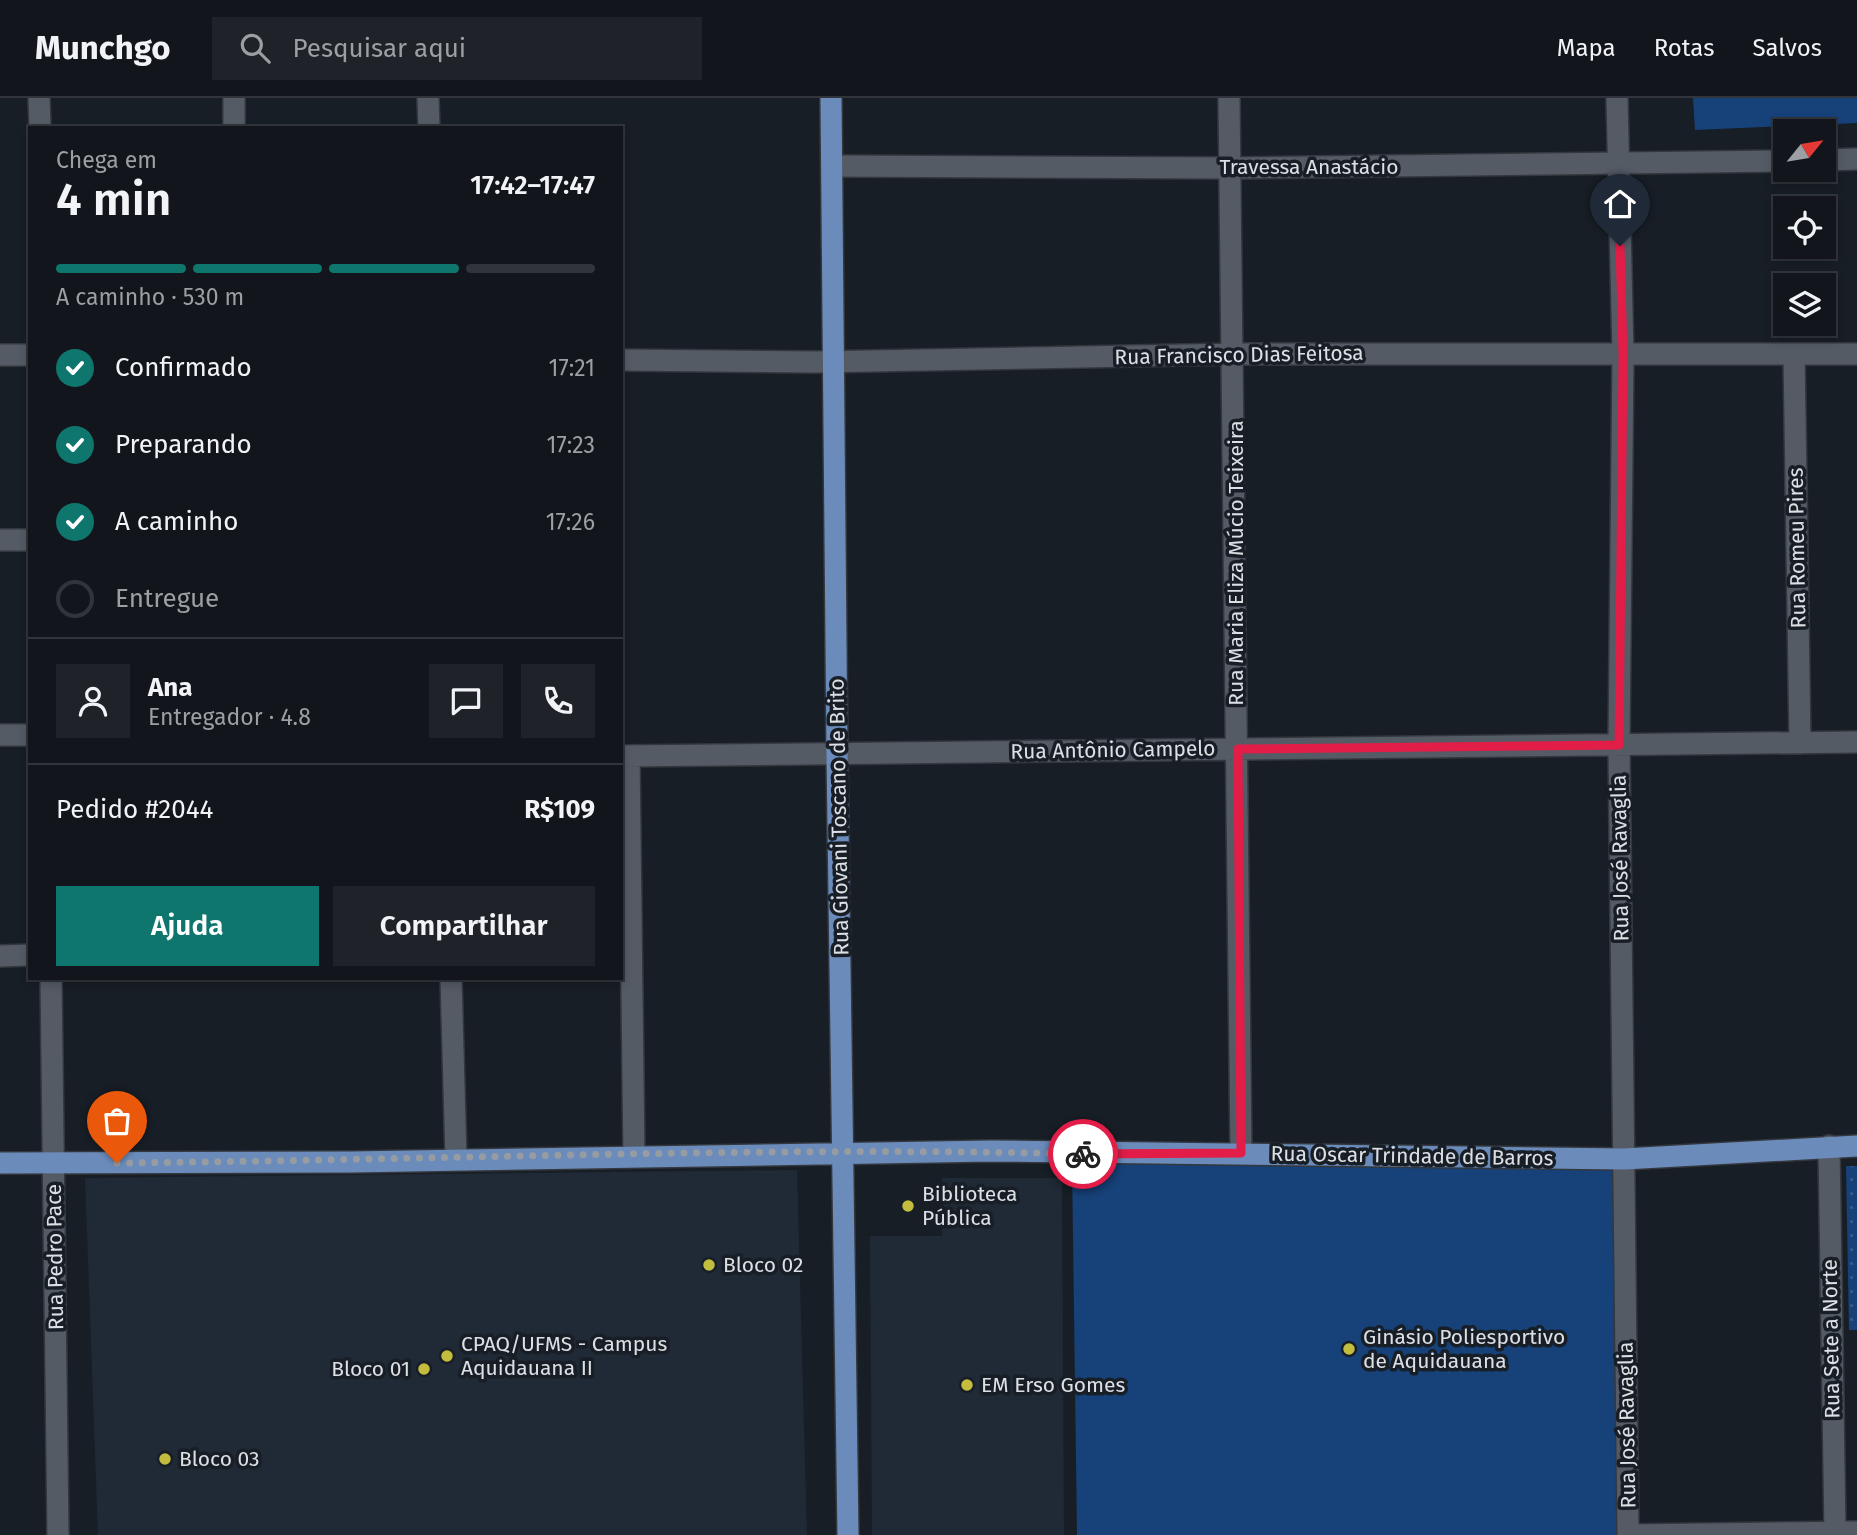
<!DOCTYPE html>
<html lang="pt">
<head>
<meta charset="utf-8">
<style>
  :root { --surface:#12161c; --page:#1f2329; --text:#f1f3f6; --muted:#9c9fa3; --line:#31353b; --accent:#0f766e }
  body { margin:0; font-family:"Fira Sans",sans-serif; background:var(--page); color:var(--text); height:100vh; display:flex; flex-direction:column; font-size:26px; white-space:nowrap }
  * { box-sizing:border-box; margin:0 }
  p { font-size:23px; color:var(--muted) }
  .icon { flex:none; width:38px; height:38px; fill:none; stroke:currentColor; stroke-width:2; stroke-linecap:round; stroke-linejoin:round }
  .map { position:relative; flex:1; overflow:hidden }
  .panel { position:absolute; left:28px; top:28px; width:595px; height:854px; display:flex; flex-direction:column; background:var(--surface); border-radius:0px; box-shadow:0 4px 10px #0003,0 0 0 2px var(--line) }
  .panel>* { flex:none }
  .needle { width:46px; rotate:60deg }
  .fabs { position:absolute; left:1773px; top:21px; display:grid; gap:14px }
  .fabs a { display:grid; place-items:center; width:63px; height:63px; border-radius:0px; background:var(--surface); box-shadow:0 4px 10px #0003,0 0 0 2px var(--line); font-size:35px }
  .pin { position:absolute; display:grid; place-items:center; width:60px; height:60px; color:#fff; margin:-72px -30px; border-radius:50% 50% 50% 0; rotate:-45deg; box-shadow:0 0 7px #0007 }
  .pin .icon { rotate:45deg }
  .courier { position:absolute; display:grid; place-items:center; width:70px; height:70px; margin:-35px; border:5px solid #e11d48; border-radius:50%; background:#fff; color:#222; box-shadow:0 2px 9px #0007 }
  .overview em { font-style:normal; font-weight:600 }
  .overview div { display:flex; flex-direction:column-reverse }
  .overview { display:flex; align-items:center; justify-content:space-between; height:119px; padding:0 28px }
  h1 { font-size:46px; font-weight:600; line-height:52px }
  .bar { display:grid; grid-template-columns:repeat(4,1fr); gap:10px 7px; align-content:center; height:84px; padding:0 28px }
  .bar i { height:9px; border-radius:5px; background:var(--line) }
  .bar .active { background:var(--accent) }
  .bar p { grid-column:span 4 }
  .line { display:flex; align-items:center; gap:18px; padding:0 28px; border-top:2px solid var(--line) }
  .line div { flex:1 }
  .round { display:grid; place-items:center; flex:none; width:74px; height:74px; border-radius:0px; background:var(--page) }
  ol { padding:0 28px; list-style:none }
  li { display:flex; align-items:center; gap:21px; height:77px }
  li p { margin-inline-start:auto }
  li .icon { padding:7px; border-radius:50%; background:var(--accent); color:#fff; stroke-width:4 }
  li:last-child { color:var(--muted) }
  li i { width:38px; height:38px; border:4px solid var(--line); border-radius:50% }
  .primary-button { display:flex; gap:14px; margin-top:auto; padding:14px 28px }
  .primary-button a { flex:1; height:80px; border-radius:0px; background:var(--accent); color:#fff; font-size:28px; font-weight:600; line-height:80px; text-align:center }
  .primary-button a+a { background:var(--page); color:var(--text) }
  header { display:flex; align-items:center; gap:42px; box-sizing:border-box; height:98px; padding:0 35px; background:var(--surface); border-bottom:2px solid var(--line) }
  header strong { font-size:33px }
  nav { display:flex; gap:38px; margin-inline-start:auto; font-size:24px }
  .search { width:490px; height:63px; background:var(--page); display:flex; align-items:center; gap:18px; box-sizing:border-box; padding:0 24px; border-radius:0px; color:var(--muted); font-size:26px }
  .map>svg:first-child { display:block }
  .built { fill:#202936 }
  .green { fill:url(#green-dots) }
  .pitch { fill:#164179 }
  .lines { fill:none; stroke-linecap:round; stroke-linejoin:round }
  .minor-casing { stroke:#34383e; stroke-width:24 }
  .major-casing { stroke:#34383e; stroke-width:24 }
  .minor { stroke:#545b65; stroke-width:21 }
  .major { stroke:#6b8cbb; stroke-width:21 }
  .done { stroke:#979ca2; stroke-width:7; stroke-dasharray:0 12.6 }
  .route { stroke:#e11d48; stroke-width:9 }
  .poi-dot { fill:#c2bd3f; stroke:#181e26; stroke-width:2.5 }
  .labels { text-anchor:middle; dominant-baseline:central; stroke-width:7; stroke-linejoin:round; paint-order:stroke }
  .street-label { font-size:21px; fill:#dce0e5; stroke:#181e26 }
  .poi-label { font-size:21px; fill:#dce0e5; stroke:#181e26; text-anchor:start }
</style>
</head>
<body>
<header>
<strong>Munchgo</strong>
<div class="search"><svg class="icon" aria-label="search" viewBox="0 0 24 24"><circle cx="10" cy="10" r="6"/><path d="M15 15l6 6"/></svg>Pesquisar aqui</div>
<nav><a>Mapa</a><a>Rotas</a><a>Salvos</a></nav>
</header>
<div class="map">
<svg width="1857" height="1437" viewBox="0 0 1857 1437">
  <defs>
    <pattern id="green-dots" width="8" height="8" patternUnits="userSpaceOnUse" patternTransform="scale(1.75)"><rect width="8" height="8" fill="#164179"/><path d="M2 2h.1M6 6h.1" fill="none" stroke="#375c8c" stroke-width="1.8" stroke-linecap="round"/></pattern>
  </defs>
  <rect width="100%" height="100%" fill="#181e26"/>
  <!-- built -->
  <path class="built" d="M 797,1072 L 807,1437 L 98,1437 L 85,1080 Z
    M 942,1080 L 1062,1080 L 1064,1437 L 872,1437 L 870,1138 L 942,1138 Z"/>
  <!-- green -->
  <path class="green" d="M 1846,1068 L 1857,1068 L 1857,1232 L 1849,1232 Z"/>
  <!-- pitch -->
  <path class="pitch" d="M 1693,0 L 1857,0 L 1857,25 L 1695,32 Z
    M 1624,1061 L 1623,1437 L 1077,1437 L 1072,1065 Z"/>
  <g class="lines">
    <defs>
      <path id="minor" d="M 39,0 L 40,30
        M 234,0 L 234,30
        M 428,0 L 429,30
        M 1229,0 L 1241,1055
        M 1617,0 L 1623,256 L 1619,647 L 1628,1437 L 1857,1434
        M 1824,62 L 1857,61
        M 833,68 L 1231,70 L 1785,63
        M 1794,256 L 1800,645
        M 0,257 L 30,257
        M 621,262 L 817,264 L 1235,256 L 1857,256
        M 0,442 L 30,442
        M 0,637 L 30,637
        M 621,658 L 1857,644
        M 629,658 L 634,1058
        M 0,858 L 30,857
        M 51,880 L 58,1437
        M 451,880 L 456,1061
        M 1829,1048 L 1835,1434"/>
      <path id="major" d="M 831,0 L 837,656 L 848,1437
        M 0,1065 L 352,1064 L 991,1053 L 1624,1061 L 1857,1048"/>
    </defs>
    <!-- minor casing -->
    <use href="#minor" class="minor-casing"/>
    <!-- major casing -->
    <use href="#major" class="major-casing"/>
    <!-- minor -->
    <use href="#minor" class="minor"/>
    <!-- major -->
    <use href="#major" class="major"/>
  </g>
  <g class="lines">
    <!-- done -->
    <path class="done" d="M 117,1065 C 439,1062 761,1048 1083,1056"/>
    <!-- route -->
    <path class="route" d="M 1083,1056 L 1241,1055 L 1238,651 L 1619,647 L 1623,256 L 1620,148"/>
  </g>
  <!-- markers -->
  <g class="poi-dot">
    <circle cx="908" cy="1108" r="7"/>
    <circle cx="709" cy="1167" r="7"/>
    <circle cx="1349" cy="1251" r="7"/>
    <circle cx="447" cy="1258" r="7"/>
    <circle cx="424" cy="1271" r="7"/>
    <circle cx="967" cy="1287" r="7"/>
    <circle cx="165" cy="1361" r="7"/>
  </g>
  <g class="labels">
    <!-- street labels -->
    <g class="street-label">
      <text x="1309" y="69">Travessa Anastácio</text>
      <text transform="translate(1239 257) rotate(-1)">Rua Francisco Dias Feitosa</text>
      <text transform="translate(1797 450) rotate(-91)">Rua Romeu Pires</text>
      <text transform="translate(1236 465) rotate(-90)">Rua Maria Eliza Múcio Teixeira</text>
      <text transform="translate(1113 652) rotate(-1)">Rua Antônio Campelo</text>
      <text transform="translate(839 719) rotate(-91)">Rua Giovani Toscano de Brito</text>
      <text transform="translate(1620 760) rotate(-91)">Rua José Ravaglia</text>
      <text transform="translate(1412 1058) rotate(1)">Rua Oscar Trindade de Barros</text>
      <text transform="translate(55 1159) rotate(-91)">Rua Pedro Pace</text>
      <text transform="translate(1831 1241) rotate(-91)">Rua Sete a Norte</text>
      <text transform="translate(1627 1327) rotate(-91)">Rua José Ravaglia</text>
    </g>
    <!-- poi labels -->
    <g class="poi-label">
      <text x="922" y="1096">Biblioteca<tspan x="922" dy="24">Pública</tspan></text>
      <text x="723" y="1167">Bloco 02</text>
      <text x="1363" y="1239">Ginásio Poliesportivo<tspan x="1363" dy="24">de Aquidauana</tspan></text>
      <text x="461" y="1246">CPAQ/UFMS - Campus<tspan x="461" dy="24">Aquidauana II</tspan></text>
      <text x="410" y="1271" text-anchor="end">Bloco 01</text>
      <text x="981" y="1287">EM Erso Gomes</text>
      <text x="179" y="1361">Bloco 03</text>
    </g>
  </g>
</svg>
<div class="fabs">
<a><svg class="needle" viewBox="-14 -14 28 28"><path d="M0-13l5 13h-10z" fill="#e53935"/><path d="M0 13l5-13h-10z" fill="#9c9fa3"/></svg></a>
<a><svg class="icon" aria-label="locate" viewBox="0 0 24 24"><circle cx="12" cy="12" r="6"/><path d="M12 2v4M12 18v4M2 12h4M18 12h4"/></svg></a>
<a><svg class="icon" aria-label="layers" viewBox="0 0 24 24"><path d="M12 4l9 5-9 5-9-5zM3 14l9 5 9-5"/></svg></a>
</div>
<div class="pin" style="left:117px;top:1065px;background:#ea580c"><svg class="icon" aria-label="bag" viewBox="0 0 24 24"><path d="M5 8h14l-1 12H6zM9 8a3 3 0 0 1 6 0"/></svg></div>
<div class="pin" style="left:1620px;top:148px;background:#1f2937"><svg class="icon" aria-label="home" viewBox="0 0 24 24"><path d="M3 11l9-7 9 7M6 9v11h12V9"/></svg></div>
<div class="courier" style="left:1083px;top:1056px"><svg class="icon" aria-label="bike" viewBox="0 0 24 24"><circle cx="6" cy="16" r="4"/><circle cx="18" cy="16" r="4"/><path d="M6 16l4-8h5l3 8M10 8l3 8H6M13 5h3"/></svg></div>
<section class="panel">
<div class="overview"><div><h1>4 min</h1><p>Chega em</p></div><em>17:42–17:47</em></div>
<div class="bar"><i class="active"></i><i class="active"></i><i class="active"></i><i></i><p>A caminho · 530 m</p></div>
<ol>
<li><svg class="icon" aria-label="check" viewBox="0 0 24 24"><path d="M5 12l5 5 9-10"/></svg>Confirmado<p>17:21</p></li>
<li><svg class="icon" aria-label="check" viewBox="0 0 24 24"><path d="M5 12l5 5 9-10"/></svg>Preparando<p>17:23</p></li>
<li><svg class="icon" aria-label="check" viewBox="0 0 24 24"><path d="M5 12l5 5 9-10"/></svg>A caminho<p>17:26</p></li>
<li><i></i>Entregue</li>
</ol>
<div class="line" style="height:126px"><a class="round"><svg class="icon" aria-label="person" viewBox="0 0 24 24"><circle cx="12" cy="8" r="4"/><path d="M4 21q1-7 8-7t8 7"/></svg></a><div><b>Ana</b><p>Entregador · 4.8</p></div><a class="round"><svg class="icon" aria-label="chat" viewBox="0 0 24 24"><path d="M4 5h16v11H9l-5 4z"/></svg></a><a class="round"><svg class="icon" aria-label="phone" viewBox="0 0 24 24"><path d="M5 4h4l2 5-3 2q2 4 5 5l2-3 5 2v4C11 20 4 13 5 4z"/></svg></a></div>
<div class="line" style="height:91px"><div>Pedido #2044</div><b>R$109</b></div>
<div class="primary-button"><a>Ajuda</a><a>Compartilhar</a></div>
</section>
</div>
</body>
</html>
